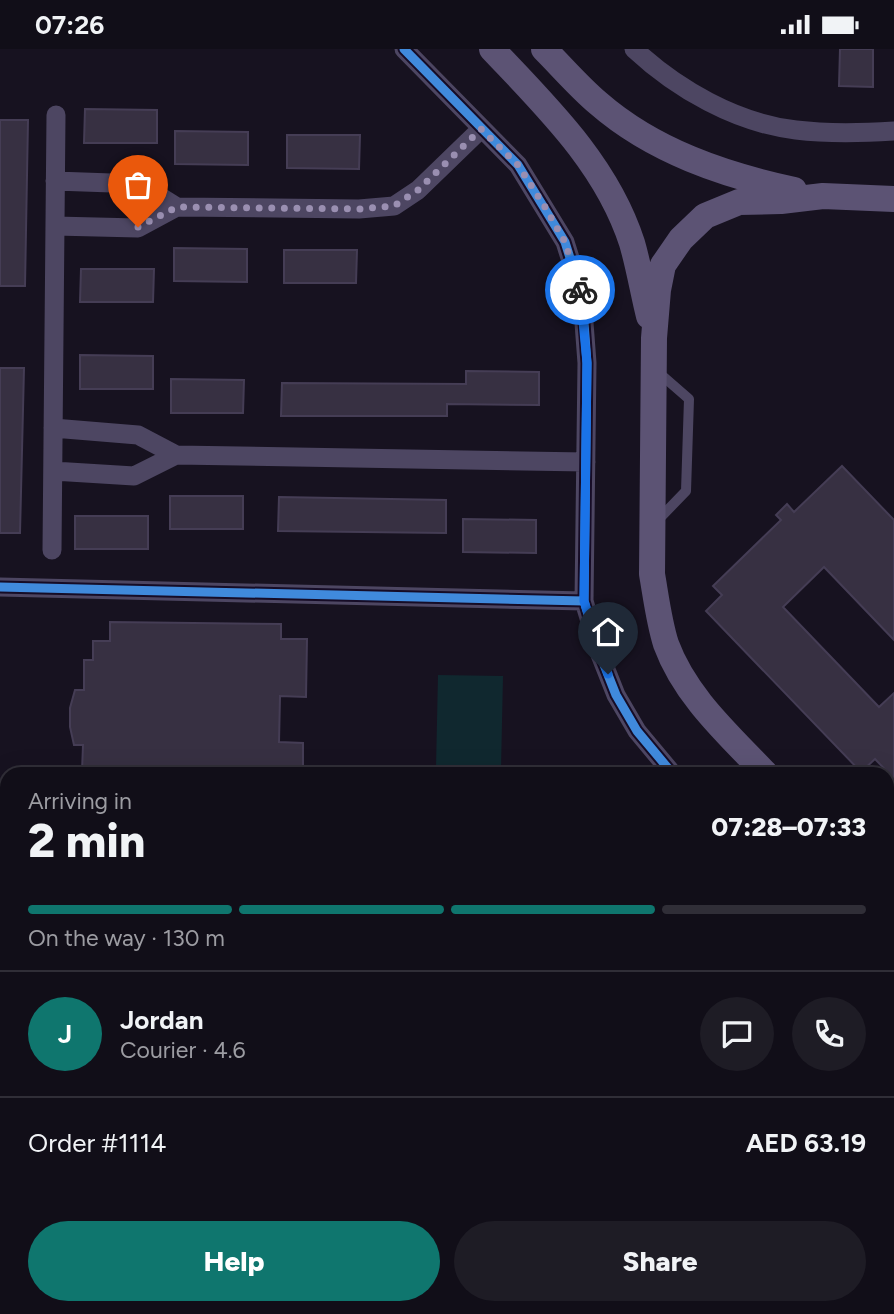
<!DOCTYPE html>
<html lang="en">
<head>
<meta charset="utf-8">
<style>
  :root { --surface:#110e18; --page:#1e1c25; --text:#f1f3f6; --muted:#9c9ca2; --line:#302e37; --accent:#0f766e }
  body { margin:0; font-family:Figtree,sans-serif; background:var(--page); color:var(--text); height:100vh; display:flex; flex-direction:column; font-size:26px; white-space:nowrap }
  * { box-sizing:border-box; margin:0 }
  p { font-size:23px; color:var(--muted) }
  .icon { flex:none; width:38px; height:38px; fill:none; stroke:currentColor; stroke-width:2; stroke-linecap:round; stroke-linejoin:round }
  .map { position:relative; flex:1; overflow:hidden }
  .panel { position:absolute; left:0px; top:718px; width:894px; height:548px; display:flex; flex-direction:column; background:var(--surface); border-radius:21px 21px 0 0; box-shadow:0 7px 28px #0002,0 0 0 2px var(--line) }
  .panel>* { flex:none }
  .pin { position:absolute; display:grid; place-items:center; width:60px; height:60px; color:#fff; margin:-72px -30px; border-radius:50% 50% 50% 0; rotate:-45deg; box-shadow:0 0 7px #0007 }
  .pin .icon { rotate:45deg }
  .courier { position:absolute; display:grid; place-items:center; width:70px; height:70px; margin:-35px; border:5px solid #1a73e8; border-radius:50%; background:#fff; color:#222; box-shadow:0 2px 9px #0007 }
  .summary em { font-style:normal; font-weight:800 }
  .summary div { display:flex; flex-direction:column-reverse }
  .summary { display:flex; align-items:center; justify-content:space-between; height:119px; padding:0 28px }
  h1 { font-size:46px; font-weight:800; line-height:52px }
  .bar { display:grid; grid-template-columns:repeat(4,1fr); gap:10px 7px; align-content:center; height:84px; padding:0 28px }
  .bar i { height:9px; border-radius:5px; background:var(--line) }
  .bar .on { background:var(--accent) }
  .bar p { grid-column:span 4 }
  .line { display:flex; align-items:center; gap:18px; padding:0 28px; border-top:2px solid var(--line) }
  .line div { flex:1 }
  .round { display:grid; place-items:center; flex:none; width:74px; height:74px; border-radius:37px; background:var(--page) }
  .button { display:flex; gap:14px; margin-top:auto; padding:14px 28px }
  .button a { flex:1; height:80px; border-radius:42px; background:var(--accent); color:#fff; font-size:28px; font-weight:800; line-height:80px; text-align:center }
  .button a+a { background:var(--page); color:var(--text) }
  .status { display:flex; justify-content:space-between; align-items:center; height:49px; padding:0 35px; background:var(--surface); direction:ltr }
  .status svg { height:19px; fill:currentColor }
  .map>svg:first-child { display:block }
  .green { fill:#10282f }
  .building { fill:#373042; stroke:#453d55; stroke-width:2 }
  .lines { fill:none; stroke-linecap:round; stroke-linejoin:round }
  .lane { stroke:#4d4662; stroke-width:10 }
  .street { stroke:#4d4662; stroke-width:19 }
  .secondary { stroke:#5c5374; stroke-width:26 }
  .cycleway-casing { stroke:#160c26; stroke-width:13 }
  .cycleway { stroke:#408adc; stroke-width:9 }
  .done { stroke:#9a8fb1; stroke-width:7; stroke-dasharray:0 12.6 }
  .route { stroke:#1a73e8; stroke-width:9 }
</style>
</head>
<body>
<div class="status"><b>07:26</b><svg viewBox="0 0 49 12"><path d="M0 12V9h3v3zM5 12V6h3v6zM10 12V3h3v9zM15 12V0h3v12zM26 1h20v11H26zM47 4h2v5h-2z"/></svg></div>
<div class="map">
<svg width="894" height="1265" viewBox="0 0 894 1265">
  <rect width="100%" height="100%" fill="#171220"/>
  <!-- green -->
  <path class="green" d="M 438,626 L 503,627 L 501,720 L 436,719 Z"/>
  <!-- building -->
  <path class="building" d="M 840,0 L 873,0 L 873,38 L 839,37 Z
    M 85,60 L 157,61 L 157,94 L 84,94 Z
    M 0,71 L 28,71 L 25,237 L 0,237 Z
    M 175,82 L 248,83 L 248,116 L 175,115 Z
    M 287,86 L 360,86 L 359,120 L 287,119 Z
    M 174,199 L 247,200 L 247,233 L 174,232 Z
    M 284,201 L 357,201 L 356,234 L 284,234 Z
    M 81,220 L 154,220 L 153,253 L 80,253 Z
    M 80,306 L 153,307 L 153,340 L 80,340 Z
    M 0,319 L 24,319 L 20,484 L 0,484 Z
    M 466,322 L 539,323 L 539,356 L 447,355 L 447,367 L 281,367 L 282,334 L 466,335 Z
    M 171,330 L 244,331 L 243,364 L 171,364 Z
    M 842,417 L 894,471 L 894,591 L 824,518 L 783,558 L 879,658 L 894,644 L 894,730 L 875,710 L 861,723 L 706,562 L 722,546 L 713,537 L 781,471 L 776,466 L 787,455 L 794,463 Z
    M 170,447 L 243,447 L 243,480 L 170,480 Z
    M 279,448 L 446,451 L 446,484 L 278,482 Z
    M 75,467 L 148,467 L 148,500 L 75,500 Z
    M 463,470 L 536,471 L 536,504 L 463,503 Z
    M 110,573 L 281,575 L 281,590 L 307,590 L 306,648 L 280,647 L 279,693 L 303,694 L 303,724 L 91,724 L 91,723 L 82,722 L 83,696 L 74,696 L 70,678 L 70,659 L 75,641 L 84,641 L 84,611 L 93,611 L 93,592 L 110,592 Z"/>
  <g class="lines">
    <!-- lane -->
    <path class="lane" d="M 658,471 L 686,442 L 689,350 L 658,323"/>
    <!-- street -->
    <path class="street" d="M 404,0 L 518,116 L 565,193 L 582,247 L 587,314 L 584,552 L 599,603 L 616,646 L 637,682 L 672,724
      M 634,0 C 677,40 736,74 796,81 C 829,85 862,84 894,82
      M 177,158 L 359,160 L 394,157 L 418,141 L 481,80
      M 55,177 L 138,179 L 177,158 L 140,135 L 55,132
      M 176,406 L 586,413
      M 53,422 L 134,427 L 176,406 L 138,386 L 53,379
      M 52,501 L 56,66
      M 0,538 L 584,552
      M 36,1265 L 36,1258
      M 854,1265 L 854,1258"/>
    <!-- secondary -->
    <path class="secondary" d="M 492,0 C 547,58 607,116 632,194 C 639,218 643,243 649,267
      M 544,0 C 562,18 579,38 598,54 C 653,102 724,126 794,141
      M 765,724 C 728,685 685,647 666,595 C 659,573 656,548 652,525 L 654,289 L 658,241 L 663,216 L 681,190 L 705,167 L 739,153 L 781,152 L 823,147 L 894,150
      M 887,885 L 894,899"/>
    <defs>
      <path id="cycleway" d="M 404,0 L 518,116 L 565,193 L 582,247 L 587,314 L 584,552 L 599,603 L 616,646 L 637,682 L 672,724
        M 0,538 L 584,552"/>
    </defs>
    <!-- cycleway casing -->
    <use href="#cycleway" class="cycleway-casing"/>
    <!-- cycleway -->
    <use href="#cycleway" class="cycleway"/>
  </g>
  <g class="lines">
    <!-- done -->
    <path class="done" d="M 138,178 L 177,158 L 359,160 L 394,157 L 418,141 L 481,80 L 518,116 L 545,158 L 565,193 L 580,241"/>
    <!-- route -->
    <path class="route" d="M 580,241 L 587,314 L 584,552 L 608,625"/>
  </g>
</svg>
<div class="pin" style="left:138px;top:178px;background:#ea580c"><svg class="icon" aria-label="bag" viewBox="0 0 24 24"><path d="M5 8h14l-1 12H6zM9 8a3 3 0 0 1 6 0"/></svg></div>
<div class="pin" style="left:608px;top:625px;background:#1f2937"><svg class="icon" aria-label="home" viewBox="0 0 24 24"><path d="M3 11l9-7 9 7M6 9v11h12V9"/></svg></div>
<div class="courier" style="left:580px;top:241px"><svg class="icon" aria-label="bike" viewBox="0 0 24 24"><circle cx="6" cy="16" r="4"/><circle cx="18" cy="16" r="4"/><path d="M6 16l4-8h5l3 8M10 8l3 8H6M13 5h3"/></svg></div>
<section class="panel">
<div class="summary"><div><h1>2 min</h1><p>Arriving in</p></div><em>07:28–07:33</em></div>
<div class="bar"><i class="on"></i><i class="on"></i><i class="on"></i><i></i><p>On the way · 130 m</p></div>
<div class="line" style="height:126px"><b class="round" style="background:var(--accent);color:#fff">J</b><div><b>Jordan</b><p>Courier · 4.6</p></div><a class="round"><svg class="icon" aria-label="chat" viewBox="0 0 24 24"><path d="M4 5h16v11H9l-5 4z"/></svg></a><a class="round"><svg class="icon" aria-label="phone" viewBox="0 0 24 24"><path d="M5 4h4l2 5-3 2q2 4 5 5l2-3 5 2v4C11 20 4 13 5 4z"/></svg></a></div>
<div class="line" style="height:91px"><div>Order #1114</div><b>AED 63.19</b></div>
<div class="button"><a>Help</a><a>Share</a></div>
</section>
</div>
</body>
</html>
